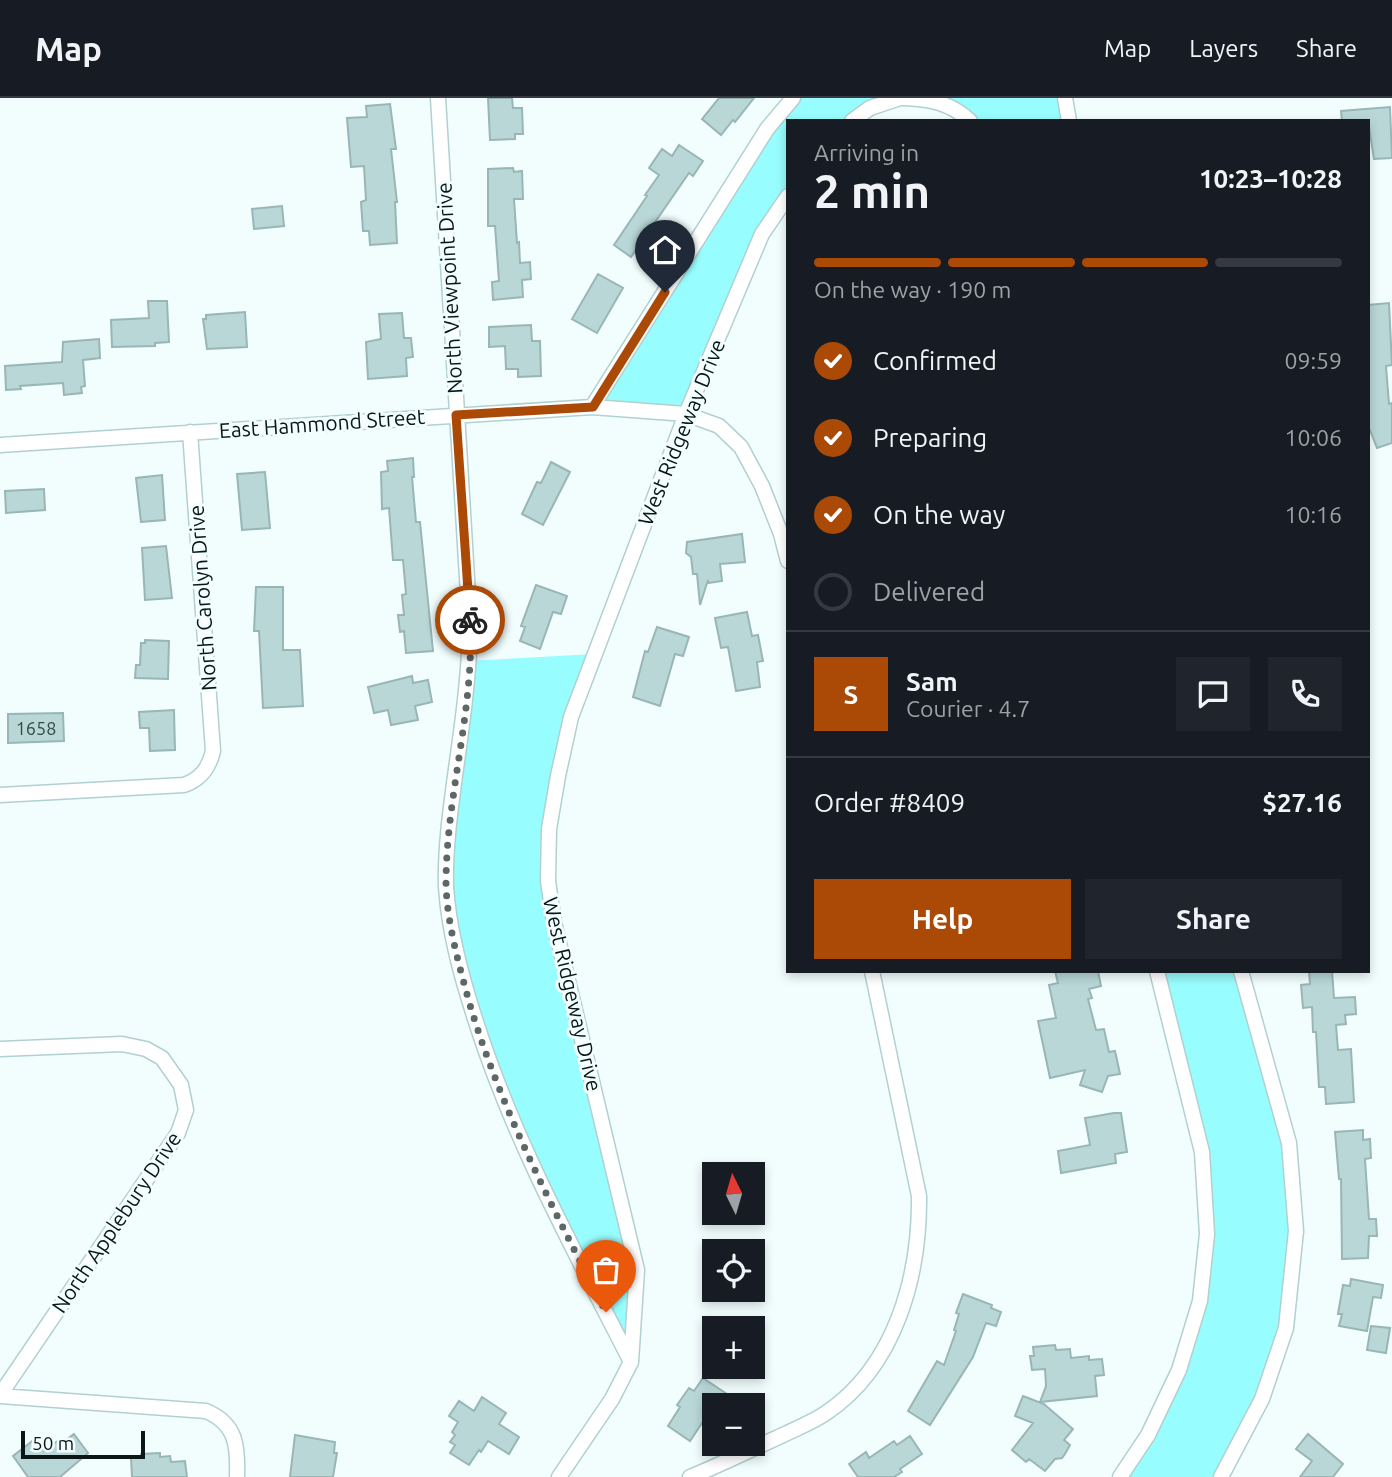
<!DOCTYPE html>
<html lang="en">
<head>
<meta charset="utf-8">
<style>
  :root { --surface:#171b24; --page:#20242c; --text:#f1f3f6; --muted:#9ea1a6; --line:#363941; --accent:#ab4a06 }
  body { margin:0; font-family:Ubuntu,sans-serif; background:var(--page); color:var(--text); height:100vh; display:flex; flex-direction:column; font-size:26px; white-space:nowrap }
  * { box-sizing:border-box; margin:0 }
  p { font-size:23px; color:var(--muted) }
  .icon { flex:none; width:38px; height:38px; fill:none; stroke:currentColor; stroke-width:2; stroke-linecap:round; stroke-linejoin:round }
  .map { position:relative; flex:1; overflow:hidden }
  .drawer { position:absolute; left:786px; top:21px; width:584px; height:854px; display:flex; flex-direction:column; background:var(--surface); border-radius:0px; box-shadow:0 4px 10px #0003 }
  .drawer>* { flex:none }
  .needle { width:46px; rotate:355deg }
  .buttons { position:absolute; left:702px; top:1064px; display:grid; gap:14px }
  .buttons a { display:grid; place-items:center; width:63px; height:63px; border-radius:0px; background:var(--surface); box-shadow:0 4px 10px #0003; font-size:35px }
  .scale { position:absolute; left:21px; bottom:18px; width:124px; box-sizing:border-box; padding-left:7px; border:4px solid #0b1617; border-top:0; font-size:19px; line-height:24px; white-space:nowrap; color:#0b1617; -webkit-text-stroke:5px #f2fefe; paint-order:stroke }
  .pin { position:absolute; display:grid; place-items:center; width:60px; height:60px; color:#fff; margin:-72px -30px; border-radius:50% 50% 50% 0; rotate:-45deg; box-shadow:0 0 7px #0007 }
  .pin .icon { rotate:45deg }
  .courier { position:absolute; display:grid; place-items:center; width:70px; height:70px; margin:-35px; border:5px solid #ab4a06; border-radius:50%; background:#fff; color:#222; box-shadow:0 2px 9px #0007 }
  .overview em { font-style:normal; font-weight:600 }
  .overview div { display:flex; flex-direction:column-reverse }
  .overview { display:flex; align-items:center; justify-content:space-between; height:119px; padding:0 28px }
  h1 { font-size:46px; font-weight:600; line-height:52px }
  .bar { display:grid; grid-template-columns:repeat(4,1fr); gap:10px 7px; align-content:center; height:84px; padding:0 28px }
  .bar i { height:9px; border-radius:5px; background:var(--line) }
  .bar .active { background:var(--accent) }
  .bar p { grid-column:span 4 }
  .line { display:flex; align-items:center; gap:18px; padding:0 28px; border-top:2px solid var(--line) }
  .line div { flex:1 }
  .round { display:grid; place-items:center; flex:none; width:74px; height:74px; border-radius:0px; background:var(--page) }
  ol { padding:0 28px; list-style:none }
  li { display:flex; align-items:center; gap:21px; height:77px }
  li p { margin-inline-start:auto }
  li .icon { padding:7px; border-radius:50%; background:var(--accent); color:#fff; stroke-width:4 }
  li:last-child { color:var(--muted) }
  li i { width:38px; height:38px; border:4px solid var(--line); border-radius:50% }
  .button { display:flex; gap:14px; margin-top:auto; padding:14px 28px }
  .button a { flex:1; height:80px; border-radius:0px; background:var(--accent); color:#fff; font-size:28px; font-weight:600; line-height:80px; text-align:center }
  .button a+a { background:var(--page); color:var(--text) }
  header { display:flex; align-items:center; gap:42px; box-sizing:border-box; height:98px; padding:0 35px; background:var(--surface); border-bottom:2px solid var(--line) }
  header strong { font-size:33px }
  nav { display:flex; gap:38px; margin-inline-start:auto; font-size:24px }
  .map>svg:first-child { display:block }
  .green { fill:#98fdfe }
  .building { fill:#b9d7d7; stroke:#98b6b6; stroke-width:2 }
  .lines { fill:none; stroke-linecap:round; stroke-linejoin:round }
  .street-casing { stroke:#b1d0d0; stroke-width:17 }
  .street { stroke:#fff; stroke-width:14 }
  .done { stroke:#5c6768; stroke-width:7; stroke-dasharray:0 12.6 }
  .route { stroke:#ab4a06; stroke-width:9 }
  .labels { text-anchor:middle; dominant-baseline:central; stroke-width:6; stroke-linejoin:round; paint-order:stroke }
  .number-label { font-size:18px; fill:#364647 }
  .street-label { font-size:21px; fill:#0b1617; stroke:#f2fefe }
</style>
</head>
<body>
<header>
<strong>Map</strong>
<nav><a>Map</a><a>Layers</a><a>Share</a></nav>
</header>
<div class="map">
<svg width="1392" height="1379" viewBox="0 0 1392 1379">
  <rect width="100%" height="100%" fill="#f2fefe"/>
  <!-- green -->
  <path class="green" d="M 793,0 L 900,0 L 852,23 L 788,23 L 787,98 L 762,136 L 686,316 L 592,309 Z
    M 902,0 L 1065,0 L 1069,23 L 970,23 L 961,14 Z
    M 595,556 L 571,619 L 548,783 L 637,1172 L 631,1264 L 490,966 L 446,789 L 469,563 Z
    M 1157,873 L 1241,873 L 1289,1045 L 1296,1133 L 1286,1230 L 1221,1379 L 1120,1379 L 1148,1337 L 1200,1203 L 1202,1054 Z"/>
  <!-- building -->
  <path class="building" d="M 488,0 L 512,0 L 513,10 L 522,10 L 523,36 L 515,36 L 515,41 L 490,42 Z
    M 719,0 L 754,0 L 735,24 L 733,22 L 721,37 L 702,21 Z
    M 390,6 L 396,51 L 391,51 L 397,104 L 395,104 L 397,145 L 370,147 L 369,133 L 363,133 L 361,104 L 366,102 L 364,68 L 351,69 L 347,20 L 367,19 L 366,8 Z
    M 1390,9 L 1392,60 L 1374,61 L 1368,23 L 1342,23 L 1341,13 Z
    M 679,47 L 703,63 L 693,78 L 689,75 L 631,159 L 614,147 L 647,98 L 645,97 L 659,77 L 649,70 L 662,51 L 672,58 Z
    M 513,70 L 514,74 L 522,73 L 523,101 L 514,101 L 517,145 L 519,144 L 520,165 L 530,164 L 531,181 L 522,182 L 523,199 L 493,202 L 492,184 L 499,183 L 495,128 L 488,128 L 488,71 Z
    M 282,108 L 284,128 L 254,131 L 252,111 Z
    M 598,176 L 623,190 L 597,235 L 572,221 Z
    M 148,203 L 167,203 L 169,244 L 155,245 L 155,248 L 112,249 L 111,222 L 149,220 Z
    M 1389,205 L 1392,267 L 1386,268 L 1389,306 L 1392,305 L 1392,345 L 1377,350 L 1368,327 L 1368,207 Z
    M 245,214 L 247,249 L 207,251 L 203,221 L 206,221 L 206,217 Z
    M 402,215 L 404,240 L 411,240 L 413,259 L 406,260 L 407,278 L 368,281 L 366,244 L 381,241 L 379,216 Z
    M 531,227 L 532,243 L 540,243 L 541,278 L 518,279 L 518,271 L 506,271 L 505,248 L 489,249 L 489,229 Z
    M 99,241 L 100,260 L 83,262 L 85,288 L 81,289 L 82,295 L 64,297 L 63,285 L 20,288 L 21,291 L 6,292 L 5,268 L 62,264 L 63,244 Z
    M 413,360 L 414,379 L 412,379 L 416,424 L 420,424 L 433,553 L 406,555 L 404,533 L 400,534 L 398,517 L 404,517 L 402,497 L 406,496 L 403,462 L 393,462 L 389,410 L 382,411 L 381,374 L 388,373 L 387,363 Z
    M 551,364 L 570,374 L 543,427 L 522,416 L 537,384 L 541,385 Z
    M 265,374 L 270,430 L 242,432 L 237,376 Z
    M 162,377 L 165,422 L 141,424 L 136,380 Z
    M 44,391 L 45,412 L 6,415 L 5,393 Z
    M 742,436 L 745,464 L 720,466 L 722,483 L 708,485 L 708,482 L 700,507 L 697,476 L 693,476 L 691,459 L 686,455 L 687,444 Z
    M 166,448 L 172,500 L 145,502 L 142,450 Z
    M 536,487 L 567,498 L 561,516 L 553,514 L 540,551 L 520,543 L 525,529 L 521,528 Z
    M 256,489 L 283,489 L 283,552 L 300,552 L 303,608 L 263,610 L 259,533 L 254,533 Z
    M 747,514 L 752,538 L 758,537 L 763,563 L 757,564 L 760,589 L 736,593 L 728,549 L 721,550 L 715,520 Z
    M 657,529 L 689,539 L 683,558 L 675,556 L 660,608 L 633,599 L 645,553 L 648,554 Z
    M 145,542 L 169,543 L 168,581 L 135,580 L 136,567 L 140,567 L 141,545 L 145,545 Z
    M 412,578 L 413,585 L 428,582 L 432,604 L 415,608 L 418,622 L 391,627 L 388,612 L 374,615 L 368,589 Z
    M 174,612 L 175,652 L 150,653 L 149,630 L 140,630 L 139,614 Z
    M 63,615 L 64,643 L 8,645 L 8,616 Z
    M 1055,873 L 1098,873 L 1101,888 L 1089,891 L 1092,900 L 1088,901 L 1096,932 L 1104,931 L 1109,954 L 1115,953 L 1120,976 L 1108,978 L 1102,994 L 1080,987 L 1085,972 L 1050,980 L 1038,923 L 1056,920 L 1049,887 L 1058,885 Z
    M 1309,873 L 1332,873 L 1334,900 L 1355,899 L 1356,916 L 1345,917 L 1346,926 L 1336,927 L 1338,952 L 1351,951 L 1354,1004 L 1326,1006 L 1325,989 L 1319,989 L 1316,934 L 1313,934 L 1312,909 L 1303,910 L 1301,887 L 1310,886 Z
    M 1114,1015 L 1121,1015 L 1127,1054 L 1115,1056 L 1116,1065 L 1061,1075 L 1058,1053 L 1090,1047 L 1085,1020 Z
    M 1363,1032 L 1363,1042 L 1370,1041 L 1371,1060 L 1365,1061 L 1369,1121 L 1376,1121 L 1377,1138 L 1369,1138 L 1368,1160 L 1342,1161 L 1341,1081 L 1339,1081 L 1335,1034 Z
    M 1351,1181 L 1383,1187 L 1381,1200 L 1373,1199 L 1367,1233 L 1339,1228 L 1342,1216 L 1338,1216 L 1343,1187 L 1350,1188 Z
    M 963,1196 L 992,1207 L 991,1210 L 1001,1214 L 996,1228 L 986,1225 L 973,1259 L 930,1327 L 908,1313 L 937,1263 L 944,1267 L 956,1233 L 954,1232 L 959,1216 L 956,1215 Z
    M 1371,1228 L 1390,1230 L 1386,1255 L 1367,1252 Z
    M 1055,1247 L 1056,1252 L 1070,1251 L 1071,1260 L 1089,1258 L 1089,1262 L 1102,1261 L 1104,1277 L 1095,1278 L 1097,1298 L 1040,1304 L 1046,1288 L 1045,1271 L 1032,1272 L 1030,1258 L 1034,1258 L 1033,1249 Z
    M 703,1280 L 730,1298 L 724,1307 L 714,1307 L 690,1343 L 668,1328 L 680,1309 L 677,1307 L 689,1290 L 694,1293 Z
    M 1023,1298 L 1044,1306 L 1073,1331 L 1064,1342 L 1070,1347 L 1065,1356 L 1062,1360 L 1055,1361 L 1045,1373 L 1029,1361 L 1026,1364 L 1012,1352 L 1033,1325 L 1015,1318 Z
    M 482,1299 L 506,1315 L 499,1326 L 519,1339 L 509,1356 L 488,1343 L 481,1354 L 479,1352 L 469,1367 L 450,1355 L 455,1347 L 450,1344 L 455,1337 L 452,1334 L 458,1324 L 449,1318 L 459,1303 L 474,1313 Z
    M 74,1336 L 88,1355 L 60,1379 L 28,1379 L 13,1358 L 35,1341 L 44,1353 L 60,1341 L 62,1345 Z
    M 1308,1336 L 1343,1366 L 1333,1379 L 1300,1379 L 1312,1363 L 1296,1351 Z
    M 295,1337 L 335,1344 L 334,1355 L 337,1355 L 333,1379 L 290,1379 Z
    M 910,1338 L 922,1356 L 900,1371 L 902,1374 L 894,1379 L 858,1379 L 849,1366 L 866,1354 L 869,1360 L 894,1343 L 897,1347 Z
    M 160,1355 L 160,1359 L 170,1358 L 171,1364 L 185,1363 L 187,1379 L 132,1379 L 131,1360 L 141,1360 L 141,1356 Z"/>
  <g class="lines">
    <defs>
      <path id="street" d="M 438,0 L 470,530 C 469,580 462,628 455,678 C 450,715 445,752 446,789 C 449,835 462,881 476,924 C 514,1043 574,1152 630,1262
        M 902,0 C 929,1 950,4 970,23
        M 1065,0 L 1069,23
        M 852,23 L 870,10 L 900,0
        M 592,309 L 767,31 L 793,0
        M 0,347 L 592,309 L 686,316 L 719,328 L 741,349 L 762,388 L 781,436 L 788,463
        M 0,697 L 184,687 C 201,681 209,670 213,653 L 190,334
        M 0,951 L 122,946 L 146,951 L 162,960 L 181,987 L 186,1012 L 178,1035 L 0,1297
        M 0,1298 L 206,1313 C 237,1326 238,1349 237,1379
        M 559,1379 L 612,1301 L 631,1264 L 637,1172 L 554,824 L 548,783 L 549,731 L 558,678 L 571,619 L 686,316 L 762,136 L 788,98
        M 690,1379 C 722,1366 752,1351 783,1337 C 797,1330 813,1324 826,1315 C 896,1268 920,1177 919,1098 L 872,873
        M 1120,1379 L 1148,1337 L 1179,1272 L 1200,1203 L 1207,1136 L 1202,1054 L 1157,873
        M 1221,1379 L 1262,1301 L 1286,1230 L 1296,1133 L 1289,1045 L 1241,873"/>
    </defs>
    <!-- street casing -->
    <use href="#street" class="street-casing"/>
    <!-- street -->
    <use href="#street" class="street"/>
  </g>
  <g class="lines">
    <!-- done -->
    <path class="done" d="M 470,522 C 475,610 446,697 446,786 C 447,824 458,863 468,900 C 500,1011 554,1112 606,1214"/>
    <!-- route -->
    <path class="route" d="M 470,522 L 456,317 L 593,309 L 665,194"/>
  </g>
  <g class="labels">
    <!-- number labels -->
    <g class="number-label">
      <text x="36" y="630">1658</text>
    </g>
    <!-- street labels -->
    <g class="street-label">
      <text transform="translate(449 190) rotate(-93)">North Viewpoint Drive</text>
      <text transform="translate(322 325) rotate(-4)">East Hammond Street</text>
      <text transform="translate(681 334) rotate(-68)">West Ridgeway Drive</text>
      <text transform="translate(202 500) rotate(-94)">North Carolyn Drive</text>
      <text transform="translate(573 896) rotate(77)">West Ridgeway Drive</text>
      <text transform="translate(116 1124) rotate(-56)">North Applebury Drive</text>
    </g>
  </g>
</svg>
<div class="buttons">
<a><svg class="needle" viewBox="-14 -14 28 28"><path d="M0-13l5 13h-10z" fill="#e53935"/><path d="M0 13l5-13h-10z" fill="#9ea1a6"/></svg></a>
<a><svg class="icon" aria-label="locate" viewBox="0 0 24 24"><circle cx="12" cy="12" r="6"/><path d="M12 2v4M12 18v4M2 12h4M18 12h4"/></svg></a>
<a>+</a>
<a>−</a>
</div>
<div class="scale">50 m</div>
<div class="pin" style="left:606px;top:1214px;background:#ea580c"><svg class="icon" aria-label="bag" viewBox="0 0 24 24"><path d="M5 8h14l-1 12H6zM9 8a3 3 0 0 1 6 0"/></svg></div>
<div class="pin" style="left:665px;top:194px;background:#1f2937"><svg class="icon" aria-label="home" viewBox="0 0 24 24"><path d="M3 11l9-7 9 7M6 9v11h12V9"/></svg></div>
<div class="courier" style="left:470px;top:522px"><svg class="icon" aria-label="bike" viewBox="0 0 24 24"><circle cx="6" cy="16" r="4"/><circle cx="18" cy="16" r="4"/><path d="M6 16l4-8h5l3 8M10 8l3 8H6M13 5h3"/></svg></div>
<section class="drawer">
<div class="overview"><div><h1>2 min</h1><p>Arriving in</p></div><em>10:23–10:28</em></div>
<div class="bar"><i class="active"></i><i class="active"></i><i class="active"></i><i></i><p>On the way · 190 m</p></div>
<ol>
<li><svg class="icon" aria-label="check" viewBox="0 0 24 24"><path d="M5 12l5 5 9-10"/></svg>Confirmed<p>09:59</p></li>
<li><svg class="icon" aria-label="check" viewBox="0 0 24 24"><path d="M5 12l5 5 9-10"/></svg>Preparing<p>10:06</p></li>
<li><svg class="icon" aria-label="check" viewBox="0 0 24 24"><path d="M5 12l5 5 9-10"/></svg>On the way<p>10:16</p></li>
<li><i></i>Delivered</li>
</ol>
<div class="line" style="height:126px"><b class="round" style="background:var(--accent);color:#fff">S</b><div><b>Sam</b><p>Courier · 4.7</p></div><a class="round"><svg class="icon" aria-label="chat" viewBox="0 0 24 24"><path d="M4 5h16v11H9l-5 4z"/></svg></a><a class="round"><svg class="icon" aria-label="phone" viewBox="0 0 24 24"><path d="M5 4h4l2 5-3 2q2 4 5 5l2-3 5 2v4C11 20 4 13 5 4z"/></svg></a></div>
<div class="line" style="height:91px"><div>Order #8409</div><b>$27.16</b></div>
<div class="button"><a>Help</a><a>Share</a></div>
</section>
</div>
</body>
</html>
